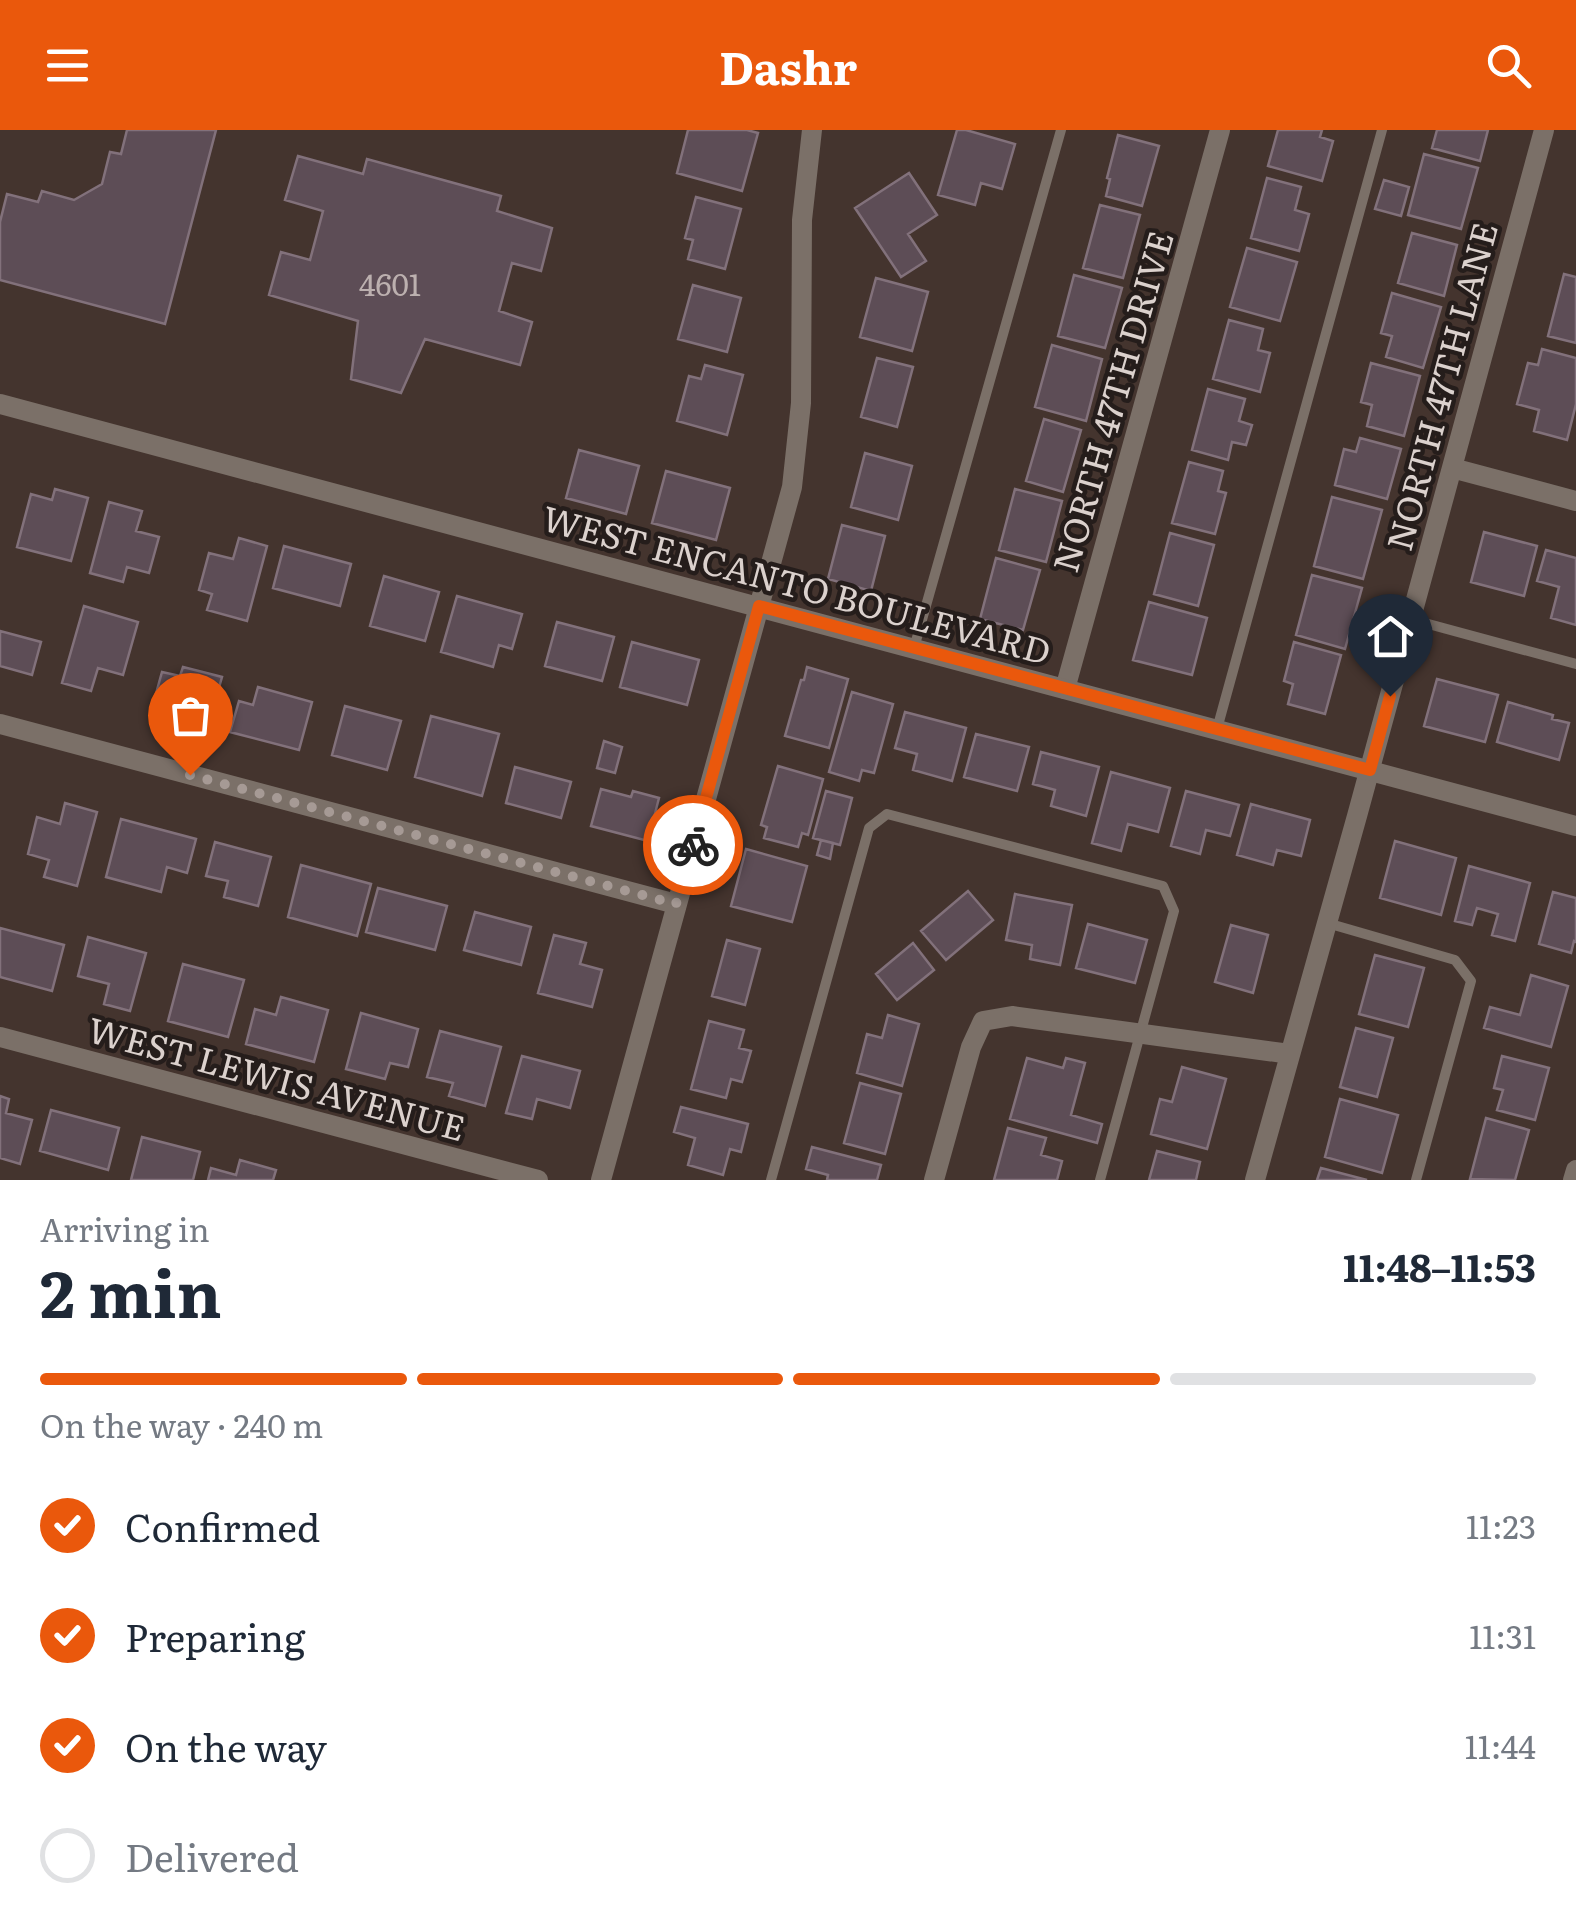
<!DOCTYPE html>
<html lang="en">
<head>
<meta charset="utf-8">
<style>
  :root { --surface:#fff; --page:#f2f2f3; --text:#1f2937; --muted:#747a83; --line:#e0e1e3; --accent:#ea580c }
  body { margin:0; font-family:Literata,serif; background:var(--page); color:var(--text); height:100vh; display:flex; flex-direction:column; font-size:38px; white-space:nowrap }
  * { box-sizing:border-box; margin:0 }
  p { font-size:32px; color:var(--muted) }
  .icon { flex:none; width:55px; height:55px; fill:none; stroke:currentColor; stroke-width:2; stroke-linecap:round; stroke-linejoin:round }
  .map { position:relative; height:1050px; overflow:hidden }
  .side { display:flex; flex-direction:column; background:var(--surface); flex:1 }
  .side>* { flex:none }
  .pin { position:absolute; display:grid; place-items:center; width:85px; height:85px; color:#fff; margin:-102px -42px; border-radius:50% 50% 50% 0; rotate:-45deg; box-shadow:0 0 10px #0007 }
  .pin .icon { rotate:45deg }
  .courier { position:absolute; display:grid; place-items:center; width:100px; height:100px; margin:-50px; border:8px solid #ea580c; border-radius:50%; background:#fff; color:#222; box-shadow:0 2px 12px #0007 }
  .overview em { font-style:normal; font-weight:700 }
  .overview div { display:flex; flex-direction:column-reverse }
  .overview { display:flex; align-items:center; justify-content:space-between; height:170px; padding:0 40px }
  h1 { font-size:65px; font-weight:700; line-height:75px }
  .bar { display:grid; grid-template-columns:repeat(4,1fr); gap:15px 10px; align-content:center; height:120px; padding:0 40px }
  .bar i { height:12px; border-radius:8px; background:var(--line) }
  .bar .selected { background:var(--accent) }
  .bar p { grid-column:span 4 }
  ol { padding:0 40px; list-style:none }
  li { display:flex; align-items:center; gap:30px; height:110px }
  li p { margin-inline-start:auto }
  li .icon { padding:10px; border-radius:50%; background:var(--accent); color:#fff; stroke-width:4 }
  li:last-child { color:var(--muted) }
  li i { width:55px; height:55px; border:5px solid var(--line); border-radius:50% }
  header { display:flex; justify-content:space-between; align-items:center; height:130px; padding:0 40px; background:var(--accent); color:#fff; font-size:45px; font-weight:700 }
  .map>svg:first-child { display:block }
  .building { fill:#5d4d56; stroke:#82717b; stroke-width:2.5 }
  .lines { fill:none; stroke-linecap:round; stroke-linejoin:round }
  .service { stroke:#7b7068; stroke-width:10 }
  .minor { stroke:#7b7068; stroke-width:20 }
  .tertiary { stroke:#7b7068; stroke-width:20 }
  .done { stroke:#a69a95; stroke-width:10; stroke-dasharray:0 18 }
  .route { stroke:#ea580c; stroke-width:12 }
  .labels { text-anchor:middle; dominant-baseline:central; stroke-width:9; stroke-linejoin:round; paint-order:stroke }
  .number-label { font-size:30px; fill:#bcb0af }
  .street-label { font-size:35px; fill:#dbd1cd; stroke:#251d1b }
</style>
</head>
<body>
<header><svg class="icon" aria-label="menu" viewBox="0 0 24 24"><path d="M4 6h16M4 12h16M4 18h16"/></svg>Dashr<svg class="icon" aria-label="search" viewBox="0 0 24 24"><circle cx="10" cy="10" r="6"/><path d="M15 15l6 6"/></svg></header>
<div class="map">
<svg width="1576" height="1050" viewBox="0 0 1576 1050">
  <rect width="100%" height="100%" fill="#44342e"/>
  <!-- building -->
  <path class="building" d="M 127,0 L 216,0 L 165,194 L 0,150 L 0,92 L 7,64 L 38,72 L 42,61 L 74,70 L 102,54 L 110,22 L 121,24 Z
    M 688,0 L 747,0 L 758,3 L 742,61 L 677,43 Z
    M 957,0 L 966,0 L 1015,14 L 1002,59 L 981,53 L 975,75 L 938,65 Z
    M 1278,0 L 1322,0 L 1320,7 L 1333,11 L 1322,51 L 1268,36 Z
    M 1437,0 L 1488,0 L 1480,31 L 1432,18 Z
    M 1118,5 L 1159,16 L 1142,76 L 1106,66 L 1110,49 L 1107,48 Z
    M 1424,24 L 1478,38 L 1461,99 L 1408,85 Z
    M 298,26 L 363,44 L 367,29 L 501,66 L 497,81 L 552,98 L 541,141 L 512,133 L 499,181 L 532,192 L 520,235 L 425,209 L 401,263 L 351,249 L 358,191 L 269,165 L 281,122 L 310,130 L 323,81 L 285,70 Z
    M 909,43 L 937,85 L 908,104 L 926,131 L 901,147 L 855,78 Z
    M 1267,48 L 1301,57 L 1295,80 L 1309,84 L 1299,121 L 1251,108 Z
    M 1384,50 L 1409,57 L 1401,86 L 1375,79 Z
    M 696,67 L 741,79 L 725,139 L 688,129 L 693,110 L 685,108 Z
    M 1100,75 L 1140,85 L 1123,148 L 1083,138 Z
    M 1412,103 L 1457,115 L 1444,166 L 1398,153 Z
    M 1247,118 L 1297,132 L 1280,191 L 1230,177 Z
    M 1564,144 L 1576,147 L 1576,213 L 1548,206 Z
    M 1074,145 L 1122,158 L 1105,218 L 1058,206 Z
    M 876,148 L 928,162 L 912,221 L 860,207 Z
    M 693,155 L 741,168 L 727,222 L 678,209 Z
    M 1392,163 L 1441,177 L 1423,238 L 1386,227 L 1392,206 L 1381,203 Z
    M 1229,190 L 1263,199 L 1258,220 L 1270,223 L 1260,262 L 1213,249 Z
    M 1052,215 L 1102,229 L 1086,291 L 1035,277 Z
    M 1542,219 L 1576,228 L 1576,274 L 1567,310 L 1534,301 L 1539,280 L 1517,274 L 1528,233 L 1538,235 Z
    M 877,228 L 913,237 L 897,297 L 861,287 Z
    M 1371,233 L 1420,246 L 1404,306 L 1367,296 L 1372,275 L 1361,272 Z
    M 705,235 L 743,245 L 727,305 L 677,291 L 689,246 L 701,249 Z
    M 1208,259 L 1245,269 L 1239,291 L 1252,295 L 1246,315 L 1232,312 L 1228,330 L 1192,320 Z
    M 1044,289 L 1081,300 L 1063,362 L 1026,351 Z
    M 1360,308 L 1401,319 L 1387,369 L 1335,355 L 1344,319 L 1356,322 Z
    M 579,320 L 639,336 L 626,384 L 566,368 Z
    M 865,323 L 912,336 L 898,390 L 851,377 Z
    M 1189,332 L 1223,341 L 1218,361 L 1226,363 L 1215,404 L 1172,393 Z
    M 666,341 L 730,358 L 716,410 L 652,393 Z
    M 55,359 L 88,368 L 71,431 L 17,417 L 31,364 L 52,370 Z
    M 1015,359 L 1062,371 L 1046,432 L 999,420 Z
    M 1332,367 L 1382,380 L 1363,449 L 1314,436 Z
    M 109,372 L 142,381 L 136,401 L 159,407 L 149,443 L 127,437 L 123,452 L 90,443 Z
    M 842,395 L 885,406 L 871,461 L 828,449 Z
    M 1484,402 L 1537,416 L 1524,466 L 1471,452 Z
    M 1170,403 L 1214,415 L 1198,476 L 1154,464 Z
    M 239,408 L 267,416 L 247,491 L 207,480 L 212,464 L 199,460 L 209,423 L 233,429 Z
    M 284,416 L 351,434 L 340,476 L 273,458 Z
    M 1546,420 L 1576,428 L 1576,495 L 1551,488 L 1559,457 L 1537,451 Z
    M 996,428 L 1040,440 L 1023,500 L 980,489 Z
    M 1312,445 L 1362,458 L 1345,519 L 1296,505 Z
    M 384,446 L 439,462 L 425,511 L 370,496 Z
    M 457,466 L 522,484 L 512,519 L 499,515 L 493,537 L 441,522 Z
    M 1149,472 L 1207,488 L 1192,545 L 1133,530 Z
    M 84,476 L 138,492 L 123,545 L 98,538 L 91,561 L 62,553 Z
    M 557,492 L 614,507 L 602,551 L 545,536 Z
    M 0,501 L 41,512 L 32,545 L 0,536 Z
    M 632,512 L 699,530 L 687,575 L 620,557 Z
    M 1294,512 L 1341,525 L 1325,584 L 1288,574 L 1293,554 L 1284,551 Z
    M 183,537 L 222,547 L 209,593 L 152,578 L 162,542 L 180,546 Z
    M 807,537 L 848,549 L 829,618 L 785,606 L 801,550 L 804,550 Z
    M 1437,549 L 1498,565 L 1485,612 L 1424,596 Z
    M 258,557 L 312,572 L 299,620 L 230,602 L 239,571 L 253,575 Z
    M 852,562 L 893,574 L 874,643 L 862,640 L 859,651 L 829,642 Z
    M 1508,572 L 1553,585 L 1552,589 L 1569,593 L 1559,630 L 1497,612 Z
    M 345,576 L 401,591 L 387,640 L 332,625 Z
    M 905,582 L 966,598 L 952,651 L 913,640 L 917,624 L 895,618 Z
    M 431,586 L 499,604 L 482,666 L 415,647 Z
    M 976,604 L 1029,617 L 1017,661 L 964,647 Z
    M 604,611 L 622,617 L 615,643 L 597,638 Z
    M 1041,622 L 1099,637 L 1086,686 L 1051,676 L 1055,660 L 1033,654 Z
    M 778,636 L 823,649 L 808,705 L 802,703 L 798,717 L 764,708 L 767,697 L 761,695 Z
    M 515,637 L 571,652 L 561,688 L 506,673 Z
    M 1111,642 L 1170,658 L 1158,702 L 1128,694 L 1121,721 L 1092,713 Z
    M 601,659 L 631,667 L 633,661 L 659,668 L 648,711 L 591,696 Z
    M 826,661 L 852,668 L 840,715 L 813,708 Z
    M 1186,661 L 1239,675 L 1230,706 L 1206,700 L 1200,724 L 1171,716 Z
    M 65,673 L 97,682 L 77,756 L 44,747 L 49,730 L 28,724 L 37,687 L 60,694 Z
    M 1251,674 L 1310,690 L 1301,726 L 1277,720 L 1273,735 L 1237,725 Z
    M 121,689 L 196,709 L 187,743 L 167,737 L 161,762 L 106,747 Z
    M 821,710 L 833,713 L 830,729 L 817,725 Z
    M 1395,711 L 1456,728 L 1441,785 L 1380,768 Z
    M 215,712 L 271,727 L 258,776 L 224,767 L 228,751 L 206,746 Z
    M 746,719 L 807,736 L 792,792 L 731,776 Z
    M 301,735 L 371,754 L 357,806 L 288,787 Z
    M 1469,736 L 1530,753 L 1515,811 L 1492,805 L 1498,784 L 1477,778 L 1472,795 L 1455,791 Z
    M 378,758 L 447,776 L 435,820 L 366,802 Z
    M 968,761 L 993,790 L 946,830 L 921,801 Z
    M 1553,762 L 1576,768 L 1576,812 L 1574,811 L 1571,823 L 1539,814 Z
    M 1015,764 L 1072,775 L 1060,835 L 1030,829 L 1032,815 L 1006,810 Z
    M 475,782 L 531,797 L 521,835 L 464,820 Z
    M 1088,794 L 1147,810 L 1135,853 L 1076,838 Z
    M 1231,795 L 1268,805 L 1253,863 L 1215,852 Z
    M 0,798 L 64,815 L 52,861 L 0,847 Z
    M 554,805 L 586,813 L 580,834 L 602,840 L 592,877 L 538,863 Z
    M 88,807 L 146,823 L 130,881 L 104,874 L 109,854 L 78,846 Z
    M 727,810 L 760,819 L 745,875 L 712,866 Z
    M 913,813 L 934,840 L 897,870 L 876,844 Z
    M 1375,825 L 1424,838 L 1408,897 L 1359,884 Z
    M 183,834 L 244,850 L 228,907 L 168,891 Z
    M 1531,845 L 1568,856 L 1551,917 L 1484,898 L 1490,877 L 1520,885 Z
    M 281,867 L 328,880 L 314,932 L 246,914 L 255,879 L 276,885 Z
    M 361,883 L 418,899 L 408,937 L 390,933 L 385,949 L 346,939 Z
    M 888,885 L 919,894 L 902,956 L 857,943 L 867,904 L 882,908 Z
    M 709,891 L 744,900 L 739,918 L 751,921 L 742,952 L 731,949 L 726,968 L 691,959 Z
    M 1356,898 L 1393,908 L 1377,967 L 1340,957 Z
    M 440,901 L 501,917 L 485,976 L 449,966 L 453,953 L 427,947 Z
    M 522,926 L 580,941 L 570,978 L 537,969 L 532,989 L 506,983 Z
    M 1502,926 L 1549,938 L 1535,990 L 1497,980 L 1503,960 L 1494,958 Z
    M 1027,928 L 1063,938 L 1066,928 L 1085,933 L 1071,985 L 1102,994 L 1097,1013 L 1010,989 Z
    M 1182,937 L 1226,949 L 1207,1019 L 1151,1004 L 1160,969 L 1172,972 Z
    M 860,953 L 901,964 L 885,1024 L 844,1013 Z
    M 0,966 L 9,969 L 6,983 L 32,990 L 20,1034 L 0,1028 Z
    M 1340,969 L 1398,985 L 1382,1043 L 1325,1027 Z
    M 681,977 L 748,994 L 741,1022 L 730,1019 L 723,1045 L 688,1035 L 695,1008 L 674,1002 Z
    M 51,980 L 119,998 L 108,1040 L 40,1021 Z
    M 1486,988 L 1529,1000 L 1515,1050 L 1470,1049 Z
    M 1008,998 L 1046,1008 L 1041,1025 L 1062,1031 L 1057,1050 L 994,1050 Z
    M 142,1007 L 200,1022 L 193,1050 L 131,1050 Z
    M 812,1017 L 881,1035 L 877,1050 L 827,1050 L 828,1045 L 806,1039 Z
    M 1157,1021 L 1200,1032 L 1196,1050 L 1149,1050 Z
    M 240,1030 L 276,1040 L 273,1050 L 208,1050 L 211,1038 L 236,1045 Z
    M 1321,1038 L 1367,1050 L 1317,1050 Z"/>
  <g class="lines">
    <!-- service -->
    <path class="service" d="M 1410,489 L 1576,534
      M 914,518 L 1061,0
      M 1217,599 L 1382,0
      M 1327,793 L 1455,830 L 1471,851 L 1416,1050
      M 771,1050 L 869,698 L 887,684 L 1163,756 L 1174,781 L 1100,1050"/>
    <!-- minor -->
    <path class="minor" d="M 1452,338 L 1576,371
      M 1065,559 L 1220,0
      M 0,594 L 676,774
      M 0,907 L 538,1050
      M 601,1050 L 792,357 L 801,273 L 802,90 L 812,0
      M 934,1050 L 971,917 L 983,891 L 1012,886 L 1290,924
      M 1255,1050 L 1357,686 L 1544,0
      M 1573,1050 L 1576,1040"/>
    <!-- tertiary -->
    <path class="tertiary" d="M 0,274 L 1576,696"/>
  </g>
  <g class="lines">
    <!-- done -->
    <path class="done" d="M 190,645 L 676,774 L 693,715"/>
    <!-- route -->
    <path class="route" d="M 693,715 L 759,476 L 1370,640 L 1390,566"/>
  </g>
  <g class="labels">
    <!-- number labels -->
    <g class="number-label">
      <text x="390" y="153">4601</text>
    </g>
    <!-- street labels -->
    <g class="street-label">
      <text transform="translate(1440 256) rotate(-75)">NORTH 47TH LANE</text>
      <text transform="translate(1111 271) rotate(-74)">NORTH 47TH DRIVE</text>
      <text transform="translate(797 453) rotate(15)">WEST ENCANTO BOULEVARD</text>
      <text transform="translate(277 947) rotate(15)">WEST LEWIS AVENUE</text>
    </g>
  </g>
</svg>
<div class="pin" style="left:190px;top:645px;background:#ea580c"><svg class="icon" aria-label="bag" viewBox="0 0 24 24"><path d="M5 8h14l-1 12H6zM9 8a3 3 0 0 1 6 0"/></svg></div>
<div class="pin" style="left:1390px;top:566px;background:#1f2937"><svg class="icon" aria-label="home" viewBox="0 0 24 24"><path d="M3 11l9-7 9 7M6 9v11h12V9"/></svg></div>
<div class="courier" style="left:693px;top:715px"><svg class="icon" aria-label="bike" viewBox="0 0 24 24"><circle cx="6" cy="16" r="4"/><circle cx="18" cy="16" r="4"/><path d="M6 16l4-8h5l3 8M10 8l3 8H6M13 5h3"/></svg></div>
</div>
<section class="side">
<div class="overview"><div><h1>2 min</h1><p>Arriving in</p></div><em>11:48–11:53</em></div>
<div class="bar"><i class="selected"></i><i class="selected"></i><i class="selected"></i><i></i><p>On the way · 240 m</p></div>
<ol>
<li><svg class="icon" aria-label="check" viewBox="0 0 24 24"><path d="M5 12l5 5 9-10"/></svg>Confirmed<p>11:23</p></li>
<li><svg class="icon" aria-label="check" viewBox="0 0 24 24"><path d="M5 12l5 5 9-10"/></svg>Preparing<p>11:31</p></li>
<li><svg class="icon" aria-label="check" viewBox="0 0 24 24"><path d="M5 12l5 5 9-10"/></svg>On the way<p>11:44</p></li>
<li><i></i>Delivered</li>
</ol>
</section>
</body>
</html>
